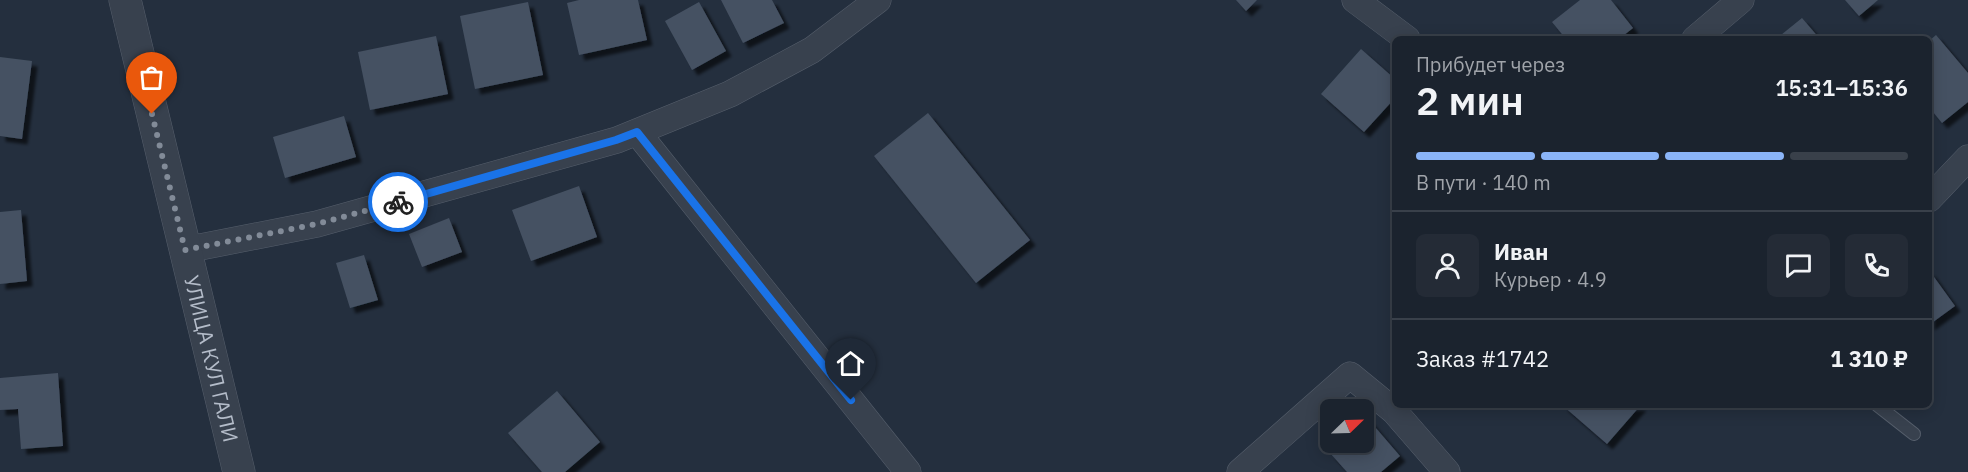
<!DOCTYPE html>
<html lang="ru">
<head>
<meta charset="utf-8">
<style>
  :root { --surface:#1b232e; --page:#242b36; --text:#f1f3f6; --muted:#a0a4aa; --line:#39404a; --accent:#8ab4f8 }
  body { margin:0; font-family:"IBM Plex Sans",sans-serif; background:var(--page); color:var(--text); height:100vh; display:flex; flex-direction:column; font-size:22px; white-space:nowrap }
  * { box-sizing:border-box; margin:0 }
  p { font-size:20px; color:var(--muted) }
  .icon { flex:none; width:33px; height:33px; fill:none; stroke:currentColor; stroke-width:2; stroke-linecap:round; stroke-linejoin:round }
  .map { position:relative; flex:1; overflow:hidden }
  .details { position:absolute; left:1392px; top:36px; width:540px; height:372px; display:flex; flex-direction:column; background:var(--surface); border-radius:9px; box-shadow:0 3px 15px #0003,0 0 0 2px var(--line) }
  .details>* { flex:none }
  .needle { width:39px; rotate:67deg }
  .fabs { position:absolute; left:1320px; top:399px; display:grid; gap:12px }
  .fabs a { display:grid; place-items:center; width:54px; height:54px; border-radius:9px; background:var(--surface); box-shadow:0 3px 15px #0003,0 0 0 2px var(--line); font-size:30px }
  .pin { position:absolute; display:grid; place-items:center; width:51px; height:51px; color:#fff; margin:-62px -26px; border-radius:50% 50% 50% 0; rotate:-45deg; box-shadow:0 0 6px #0007 }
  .pin .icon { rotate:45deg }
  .courier { position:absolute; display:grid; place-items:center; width:60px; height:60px; margin:-30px; border:4px solid #1a73e8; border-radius:50%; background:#fff; color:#222; box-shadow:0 2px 8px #0007 }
  .overview em { font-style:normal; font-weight:600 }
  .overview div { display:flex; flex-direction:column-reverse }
  .overview { display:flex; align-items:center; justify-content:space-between; height:102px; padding:0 24px }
  h1 { font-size:39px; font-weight:600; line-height:45px }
  .bar { display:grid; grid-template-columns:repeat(4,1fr); gap:9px 6px; align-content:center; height:72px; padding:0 24px }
  .bar i { height:8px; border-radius:4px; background:var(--line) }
  .bar .on { background:var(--accent) }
  .bar p { grid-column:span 4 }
  .line { display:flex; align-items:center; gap:15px; padding:0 24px; border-top:2px solid var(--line) }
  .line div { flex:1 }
  .round { display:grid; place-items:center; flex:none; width:63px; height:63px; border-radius:9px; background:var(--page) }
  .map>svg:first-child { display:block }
  .building { fill:#455162; filter:url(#shadow) }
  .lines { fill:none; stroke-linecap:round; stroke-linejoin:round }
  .service-casing { stroke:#565f6c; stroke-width:14 }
  .minor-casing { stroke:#565f6c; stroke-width:27 }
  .tertiary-casing { stroke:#565f6c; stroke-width:33 }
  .service { stroke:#38414e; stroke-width:12 }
  .minor { stroke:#38414e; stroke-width:26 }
  .tertiary { stroke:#38414e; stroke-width:32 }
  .done { stroke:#828b98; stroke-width:6; stroke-dasharray:0 10.8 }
  .route { stroke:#1a73e8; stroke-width:8 }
  .labels { text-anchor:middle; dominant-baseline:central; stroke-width:4.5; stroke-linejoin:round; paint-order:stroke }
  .street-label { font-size:21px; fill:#b4bcc9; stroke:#1d2633 }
</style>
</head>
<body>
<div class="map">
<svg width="1968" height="472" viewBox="0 0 1968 472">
  <defs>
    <filter id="shadow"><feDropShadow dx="5.5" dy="5.5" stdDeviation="1.5" flood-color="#0009"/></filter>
  </defs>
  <rect width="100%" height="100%" fill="#242f3e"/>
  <!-- building -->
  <path class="building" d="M 579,0 L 638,0 L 647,40 L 579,55 L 567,3 Z
    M 721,0 L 772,0 L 784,23 L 743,43 Z
    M 1236,0 L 1257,0 L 1246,11 Z
    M 1580,0 L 1611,0 L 1633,28 L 1619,39 L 1566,39 L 1552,22 Z
    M 1845,0 L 1878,0 L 1859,16 Z
    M 528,2 L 543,75 L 475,89 L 460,16 Z
    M 699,2 L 726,51 L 692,70 L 665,21 Z
    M 1802,18 L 1820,39 L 1776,39 Z
    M 1936,35 L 1968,73 L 1968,102 L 1942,123 L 1929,107 L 1929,41 Z
    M 436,36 L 448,94 L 370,110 L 358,52 Z
    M 1361,49 L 1395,79 L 1395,98 L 1364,132 L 1321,94 Z
    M 0,57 L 32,61 L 22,139 L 0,136 Z
    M 928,113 L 1030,240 L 976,283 L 874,156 Z
    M 344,116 L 356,157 L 285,178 L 273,137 Z
    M 579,186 L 597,237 L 531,261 L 512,210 Z
    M 21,210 L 27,281 L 0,284 L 0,212 Z
    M 449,218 L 462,252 L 422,267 L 409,234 Z
    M 364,255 L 378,300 L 350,308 L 336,263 Z
    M 1929,270 L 1955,306 L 1929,325 Z
    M 58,373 L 63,446 L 21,449 L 18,409 L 0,410 L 0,378 Z
    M 557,391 L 600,442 L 565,472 L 542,472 L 508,433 Z
    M 1562,405 L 1641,405 L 1607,444 Z
    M 1369,420 L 1400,456 L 1381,472 L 1347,472 L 1330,453 L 1343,442 L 1364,442 L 1364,425 Z"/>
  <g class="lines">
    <defs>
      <path id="service" d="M 1877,405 L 1914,434"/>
      <path id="minor" d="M 1355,0 L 1407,39
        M 1695,39 L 1741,0
        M 637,132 L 908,472
        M 1929,199 L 1968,158
        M 185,250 L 317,224 L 617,140 L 730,94 L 812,50 L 878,0
        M 1240,472 L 1350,375 L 1394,411 L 1447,472"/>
      <g id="tertiary">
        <path id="s1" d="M 125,0 L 239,472"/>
      </g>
    </defs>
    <!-- service casing -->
    <use href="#service" class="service-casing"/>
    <!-- minor casing -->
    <use href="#minor" class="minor-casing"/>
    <!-- tertiary casing -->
    <use href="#tertiary" class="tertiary-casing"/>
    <!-- service -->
    <use href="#service" class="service"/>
    <!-- minor -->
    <use href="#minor" class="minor"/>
    <!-- tertiary -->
    <use href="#tertiary" class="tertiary"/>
  </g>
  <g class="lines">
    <!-- done -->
    <path class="done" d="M 152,114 L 185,250 L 317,224 L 398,202"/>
    <!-- route -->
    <path class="route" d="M 398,202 L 616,140 L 637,132 L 851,400"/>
  </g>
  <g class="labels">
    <!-- street labels -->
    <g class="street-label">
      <text stroke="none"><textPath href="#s1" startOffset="369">УЛИЦА КУЛ ГАЛИ</textPath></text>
    </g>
  </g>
</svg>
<div class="fabs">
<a><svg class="needle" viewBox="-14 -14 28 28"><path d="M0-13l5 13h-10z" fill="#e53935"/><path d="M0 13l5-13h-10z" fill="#a0a4aa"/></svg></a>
</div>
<div class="pin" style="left:152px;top:114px;background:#ea580c"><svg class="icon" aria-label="bag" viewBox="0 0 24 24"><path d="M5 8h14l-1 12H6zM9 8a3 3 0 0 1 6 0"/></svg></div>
<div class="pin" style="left:851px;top:400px;background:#1f2937"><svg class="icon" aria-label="home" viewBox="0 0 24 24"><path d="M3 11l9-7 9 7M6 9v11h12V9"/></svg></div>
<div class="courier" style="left:398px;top:202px"><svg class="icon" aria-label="bike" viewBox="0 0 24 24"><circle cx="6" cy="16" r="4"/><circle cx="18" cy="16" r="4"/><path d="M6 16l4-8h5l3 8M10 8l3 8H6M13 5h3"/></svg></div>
<section class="details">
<div class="overview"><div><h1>2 мин</h1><p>Прибудет через</p></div><em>15:31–15:36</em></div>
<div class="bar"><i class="on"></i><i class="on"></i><i class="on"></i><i></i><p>В пути · 140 m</p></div>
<div class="line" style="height:108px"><a class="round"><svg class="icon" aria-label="person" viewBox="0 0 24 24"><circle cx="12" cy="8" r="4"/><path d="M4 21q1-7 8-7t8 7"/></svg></a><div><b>Иван</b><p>Курьер · 4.9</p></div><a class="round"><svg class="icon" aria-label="chat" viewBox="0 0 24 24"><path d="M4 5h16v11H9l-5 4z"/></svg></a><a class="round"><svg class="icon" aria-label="phone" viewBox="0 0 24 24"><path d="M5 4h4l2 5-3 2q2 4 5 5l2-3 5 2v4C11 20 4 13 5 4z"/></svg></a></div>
<div class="line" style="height:78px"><div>Заказ #1742</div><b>1 310 ₽</b></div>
</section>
</div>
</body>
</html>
